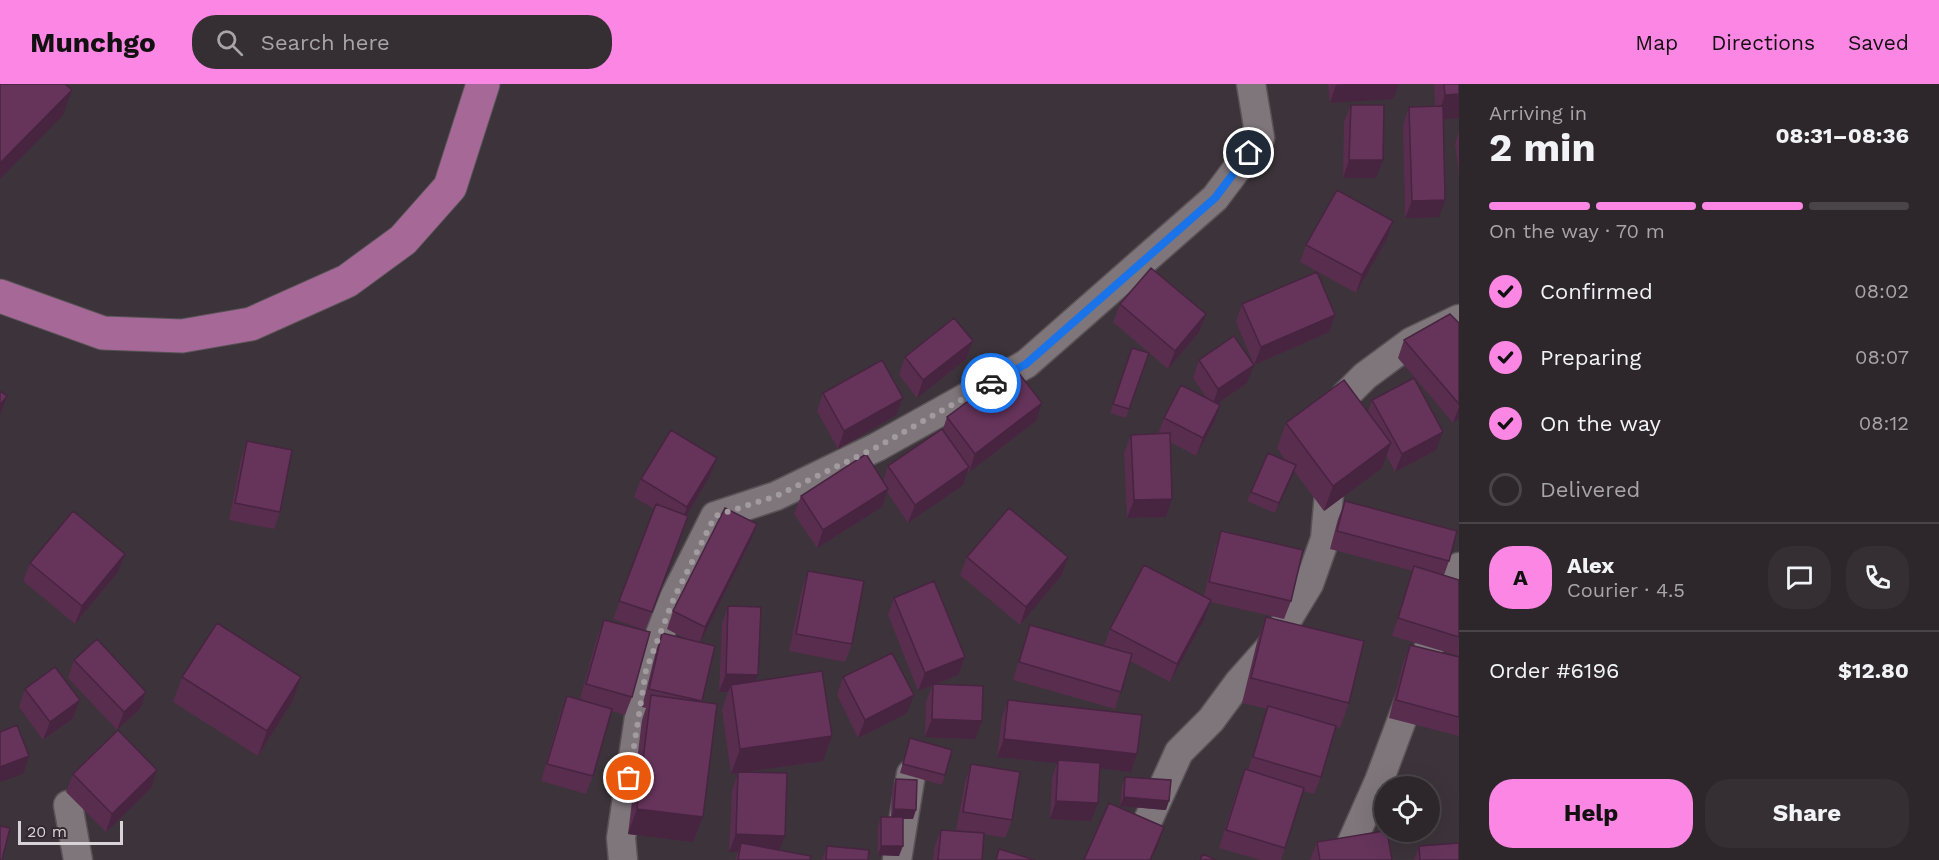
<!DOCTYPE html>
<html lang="en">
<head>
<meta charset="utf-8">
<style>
  :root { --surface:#2d272c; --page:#352f34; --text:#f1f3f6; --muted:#a7a5a9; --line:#484448; --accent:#fc86e3 }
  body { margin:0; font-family:"Work Sans",sans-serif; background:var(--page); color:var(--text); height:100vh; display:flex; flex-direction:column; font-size:22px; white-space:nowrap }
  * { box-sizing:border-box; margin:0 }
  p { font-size:20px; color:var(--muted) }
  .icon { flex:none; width:33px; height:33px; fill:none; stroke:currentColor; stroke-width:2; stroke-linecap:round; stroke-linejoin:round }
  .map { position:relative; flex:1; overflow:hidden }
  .panel { display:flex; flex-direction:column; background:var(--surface); width:480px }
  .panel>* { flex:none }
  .tools { position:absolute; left:1374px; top:692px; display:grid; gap:12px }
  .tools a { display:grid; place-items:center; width:66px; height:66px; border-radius:50%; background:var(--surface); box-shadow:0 6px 24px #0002,0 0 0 2px var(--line); font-size:30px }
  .scale { position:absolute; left:18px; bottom:15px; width:105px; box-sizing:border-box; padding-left:6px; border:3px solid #d8d3d6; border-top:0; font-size:16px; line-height:21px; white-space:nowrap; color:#d8d3d6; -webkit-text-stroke:4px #322a30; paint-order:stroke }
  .pin { position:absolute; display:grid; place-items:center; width:51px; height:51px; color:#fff; margin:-26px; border:3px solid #fff; border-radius:50%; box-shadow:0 2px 6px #0007 }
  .courier { position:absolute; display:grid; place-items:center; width:60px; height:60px; margin:-30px; border:4px solid #1a73e8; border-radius:50%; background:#fff; color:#222; box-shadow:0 2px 8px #0007 }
  .head em { font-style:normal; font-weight:700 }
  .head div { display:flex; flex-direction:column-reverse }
  .head { display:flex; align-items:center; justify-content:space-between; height:102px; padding:0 30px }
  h1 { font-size:39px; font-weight:700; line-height:45px }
  .bar { display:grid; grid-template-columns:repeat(4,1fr); gap:9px 6px; align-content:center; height:72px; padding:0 30px }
  .bar i { height:8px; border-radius:4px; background:var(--line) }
  .bar .on { background:var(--accent) }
  .bar p { grid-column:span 4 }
  .line { display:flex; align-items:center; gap:15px; padding:0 30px; border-top:2px solid var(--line) }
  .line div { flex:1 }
  .round { display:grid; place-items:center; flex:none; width:63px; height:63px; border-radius:24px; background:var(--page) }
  ol { padding:0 30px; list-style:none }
  li { display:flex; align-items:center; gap:18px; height:66px }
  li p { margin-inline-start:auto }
  li .icon { padding:6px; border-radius:50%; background:var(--accent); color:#111; stroke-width:4 }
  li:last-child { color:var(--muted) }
  li i { width:33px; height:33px; border:3px solid var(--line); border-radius:50% }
  .button { display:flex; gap:12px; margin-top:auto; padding:12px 30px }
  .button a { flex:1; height:69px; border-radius:24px; background:var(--accent); color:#111; font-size:24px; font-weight:700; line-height:69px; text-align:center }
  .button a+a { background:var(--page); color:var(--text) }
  header { display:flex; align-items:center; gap:36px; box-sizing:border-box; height:84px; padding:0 30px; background:var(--accent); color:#111 }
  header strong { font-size:28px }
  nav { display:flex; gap:33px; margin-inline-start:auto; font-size:21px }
  .search { width:420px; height:54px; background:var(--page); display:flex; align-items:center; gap:15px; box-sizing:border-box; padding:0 21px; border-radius:24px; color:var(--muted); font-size:22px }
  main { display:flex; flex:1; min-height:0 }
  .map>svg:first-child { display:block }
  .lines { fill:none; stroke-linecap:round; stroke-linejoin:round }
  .minor-casing { stroke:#595357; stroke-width:31 }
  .trunk-casing { stroke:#595357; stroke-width:35 }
  .minor { stroke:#7f767c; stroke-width:28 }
  .trunk { stroke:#a66997; stroke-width:33 }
  .wall { fill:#582d4e }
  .shaded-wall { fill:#472440 }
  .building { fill:#66345b; stroke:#472440; stroke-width:1.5 }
  .done { stroke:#a19b9f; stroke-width:6; stroke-dasharray:0 10.8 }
  .route { stroke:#1a73e8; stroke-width:8 }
</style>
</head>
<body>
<header>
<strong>Munchgo</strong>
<div class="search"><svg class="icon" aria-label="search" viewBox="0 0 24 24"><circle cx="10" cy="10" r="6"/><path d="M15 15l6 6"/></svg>Search here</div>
<nav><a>Map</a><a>Directions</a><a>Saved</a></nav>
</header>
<main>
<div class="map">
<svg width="1459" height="776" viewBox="0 0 1459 776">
  <rect width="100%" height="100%" fill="#3c343a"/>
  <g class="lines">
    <defs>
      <path id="minor" d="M 1339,342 L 1345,312 L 1365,292 L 1411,258 L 1459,235
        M 68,721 L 78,776
        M 623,776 L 621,754 L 646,586 L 674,514 L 715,432 L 776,412 L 877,363 L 1026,280 L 1215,114 L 1260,54 L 1251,0
        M 897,776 L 911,690
        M 1130,776 L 1179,668 L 1211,636 L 1239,598 L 1272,561 L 1309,500 L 1325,455 L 1331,387
        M 1344,776 L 1379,697 L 1459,483"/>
      <path id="trunk" d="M 0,212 L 103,249 L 182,252 L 251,240 L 347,197 L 403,156 L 450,103 L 483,0"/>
    </defs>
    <!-- minor casing -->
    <use href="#minor" class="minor-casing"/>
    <!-- trunk casing -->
    <use href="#trunk" class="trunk-casing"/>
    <!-- minor -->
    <use href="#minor" class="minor"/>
    <!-- trunk -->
    <use href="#trunk" class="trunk"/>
  </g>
  <!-- wall -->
  <path class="wall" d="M 1328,0 L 1399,0 L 1393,15 L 1330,19 Z
    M 1434,0 L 1459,0 L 1459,34 L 1444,35 L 1439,133 L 1405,134 L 1403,41 L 1409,23 L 1435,22 Z
    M 1351,21 L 1376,94 L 1343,94 L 1344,38 Z
    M 1459,47 L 1459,91 L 1455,60 Z
    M 1393,137 L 1387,155 L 1356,209 L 1300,178 L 1306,161 Z
    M 1120,220 L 1206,230 L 1199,248 L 1168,285 L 1113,238 Z
    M 1242,220 L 1335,231 L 1329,248 L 1254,281 L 1236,238 Z
    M 1459,239 L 1459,334 L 1453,339 L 1398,274 L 1404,256 Z
    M 1132,264 L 1149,269 L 1126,334 L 1110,329 Z
    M 905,273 L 966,275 L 917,314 L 899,291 Z
    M 1199,276 L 1247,299 L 1217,319 L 1214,339 L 1196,372 L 1170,358 L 1172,415 L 1166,433 L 1127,434 L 1124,369 L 1131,351 L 1158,350 L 1164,334 L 1206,313 L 1193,294 Z
    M 823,309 L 896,331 L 838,365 L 817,327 Z
    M 1372,316 L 1436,366 L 1395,388 L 1386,371 L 1382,384 L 1324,427 L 1294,387 L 1275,429 L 1247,417 L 1251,408 L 1286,377 L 1277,364 L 1286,339 L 1368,328 Z
    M 947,333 L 1036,337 L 969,388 L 968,387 L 963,401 L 908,439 L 887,408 L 882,423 L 817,464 L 794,430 L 801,412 L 883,397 L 888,382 L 943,345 Z
    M 247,357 L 280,428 L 274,445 L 229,436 L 241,375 Z
    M 717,374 L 710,392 L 687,431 L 688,432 L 645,546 L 613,535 L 654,425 L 634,413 L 641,395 Z
    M 1345,417 L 1449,477 L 1444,491 L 1459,496 L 1459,572 L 1392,552 L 1413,487 L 1330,465 L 1338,435 Z
    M 1221,447 L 1291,517 L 1284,535 L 1210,518 L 1205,534 L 1170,598 L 1130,577 L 1115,625 L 1013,596 L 1024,559 L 1030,541 L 1104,562 L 1110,545 L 1204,512 L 1215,465 Z
    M 750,458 L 700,558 L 703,733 L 693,758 L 628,750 L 642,636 L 646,624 L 642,623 L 656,567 L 662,549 L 686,555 L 667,545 L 673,527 Z
    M 125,470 L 118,488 L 75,540 L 23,497 L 30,479 Z
    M 967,473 L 1068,473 L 1062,491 L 1020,541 L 960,491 Z
    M 808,487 L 852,560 L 845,578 L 789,567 L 802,505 Z
    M 894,514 L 965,573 L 958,591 L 936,600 L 975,655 L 925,653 L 926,618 L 932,602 L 918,607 L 888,531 Z
    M 728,522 L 756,597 L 832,652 L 823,677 L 744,688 L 779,766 L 810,776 L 735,776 L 738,768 L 729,768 L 732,706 L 738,689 L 731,690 L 722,626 L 728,608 L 719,608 L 722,540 Z
    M 1266,533 L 1349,619 L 1340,644 L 1336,643 L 1321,693 L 1314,710 L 1303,707 L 1281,776 L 1260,776 L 1219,764 L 1238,703 L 1245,685 L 1248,686 L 1267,625 L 1242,619 L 1257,558 Z
    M 604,536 L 632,613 L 625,631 L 611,627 L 593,692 L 586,710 L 541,697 L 560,630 L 567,612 L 580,615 L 597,553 Z
    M 1410,561 L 1459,573 L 1459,652 L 1389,634 L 1403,579 Z
    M 74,576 L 146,608 L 140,625 L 117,646 L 68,594 Z
    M 182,593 L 292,618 L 258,672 L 173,618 Z
    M 843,593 L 907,629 L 858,654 L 837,611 Z
    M 25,605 L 80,616 L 73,634 L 43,656 L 19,623 Z
    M 1008,616 L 1137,670 L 1131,688 L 1100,684 L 1098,719 L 1091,737 L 1050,735 L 1052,694 L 1057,679 L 997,673 L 1002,633 Z
    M 910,654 L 945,691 L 942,701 L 900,689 Z
    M 971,680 L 1012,736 L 1005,754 L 984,750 L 982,776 L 933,776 L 934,764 L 941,746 L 973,748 L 956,746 L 965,698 Z
    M 73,690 L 151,704 L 106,748 L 66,708 Z
    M 1125,693 L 1166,726 L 1120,722 L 1122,702 Z
    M 896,695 L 913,735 L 903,735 L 899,772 L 878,771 L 878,743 L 881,733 L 891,733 L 892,705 Z
    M 1317,758 L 1392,776 L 1310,776 Z
    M 827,762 L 868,776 L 822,776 Z
    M 1419,762 L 1459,776 L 1414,776 Z"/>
  <!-- shaded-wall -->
  <path class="shaded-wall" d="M 1350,0 L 1399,0 L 1393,15 L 1330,19 L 1336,1 Z
    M 72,6 L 63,31 L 0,95 L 0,79 Z
    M 1459,10 L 1459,34 L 1436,36 L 1445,11 Z
    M 1349,76 L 1383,76 L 1376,94 L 1343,94 Z
    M 1445,116 L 1439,133 L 1405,134 L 1412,117 Z
    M 1393,137 L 1387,155 L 1356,209 L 1362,191 Z
    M 1206,230 L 1199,248 L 1168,285 L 1175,267 Z
    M 1335,231 L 1329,248 L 1254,281 L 1261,263 Z
    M 973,257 L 966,275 L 917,314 L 923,296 Z
    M 1254,281 L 1247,299 L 1212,323 L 1218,305 Z
    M 7,312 L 0,331 L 0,321 Z
    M 903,314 L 896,331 L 838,365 L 844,347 Z
    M 1042,319 L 1036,337 L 969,388 L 975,370 Z
    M 1220,321 L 1214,339 L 1196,372 L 1203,354 Z
    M 1459,323 L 1459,334 L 1453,339 Z
    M 1443,348 L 1436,366 L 1395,388 L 1402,370 Z
    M 1391,359 L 1382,384 L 1324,427 L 1333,402 Z
    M 717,374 L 710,392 L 681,441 L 687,423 Z
    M 1296,381 L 1293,391 L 1275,429 L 1279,419 Z
    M 969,383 L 963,401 L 908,439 L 915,421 Z
    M 888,405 L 882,423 L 817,464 L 823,446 Z
    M 1172,415 L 1166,433 L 1127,434 L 1134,416 Z
    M 757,440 L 750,458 L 699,561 L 705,543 Z
    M 125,470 L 118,488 L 75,540 L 82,522 Z
    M 1068,473 L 1062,491 L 1020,541 L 1026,523 Z
    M 1211,516 L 1205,534 L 1170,598 L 1177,580 Z
    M 965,573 L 958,591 L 918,607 L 925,589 Z
    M 726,590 L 758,591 L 751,609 L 731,601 L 728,608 L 719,608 Z
    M 301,593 L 292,618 L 258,672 L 267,647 Z
    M 146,608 L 140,625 L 117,646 L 124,628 Z
    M 914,611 L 907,629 L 858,654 L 865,636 Z
    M 80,616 L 73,634 L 43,656 L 50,638 Z
    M 932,635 L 982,637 L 975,655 L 925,653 Z
    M 832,652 L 823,677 L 731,690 L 740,665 Z
    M 1004,655 L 1137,670 L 1131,688 L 1058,679 L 1058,676 L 1057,679 L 997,673 Z
    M 29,672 L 23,690 L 0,698 L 0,683 Z
    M 157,686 L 151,704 L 106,748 L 112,730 Z
    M 1124,713 L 1169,717 L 1166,726 L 1120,722 Z
    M 1056,717 L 1098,719 L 1091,737 L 1050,735 Z
    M 637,725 L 703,733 L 693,758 L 628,750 Z
    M 894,725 L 916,726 L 913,735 L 891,734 Z
    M 1164,743 L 1158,761 L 1151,776 L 1150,776 Z
    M 736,750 L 785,752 L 778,770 L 741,759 L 738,768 L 729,768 Z
    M 881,762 L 903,762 L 899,772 L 878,771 Z"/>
  <!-- building -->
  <path class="building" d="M 0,0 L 65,0 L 72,6 L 0,79 Z
    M 1444,0 L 1459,0 L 1459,10 L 1445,11 Z
    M 1351,21 L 1384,21 L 1383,76 L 1349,76 Z
    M 1443,22 L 1445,116 L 1412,117 L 1409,23 Z
    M 1337,106 L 1393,137 L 1362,191 L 1306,161 Z
    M 1151,184 L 1206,230 L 1175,267 L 1120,220 Z
    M 1317,188 L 1335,231 L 1261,263 L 1242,220 Z
    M 1450,230 L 1459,239 L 1459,320 L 1404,256 Z
    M 954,234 L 973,257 L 923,296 L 905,273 Z
    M 1234,252 L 1254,281 L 1218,305 L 1199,276 Z
    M 1132,264 L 1149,269 L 1129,325 L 1113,320 Z
    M 882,276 L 903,314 L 844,347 L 823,309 Z
    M 1014,283 L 1042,319 L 975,370 L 947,333 Z
    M 1414,294 L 1443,348 L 1402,370 L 1372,316 Z
    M 1344,296 L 1391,359 L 1333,402 L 1286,339 Z
    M 1181,301 L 1220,321 L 1203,354 L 1164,334 Z
    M 0,307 L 7,312 L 0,321 Z
    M 942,345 L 969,383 L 915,421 L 888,382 Z
    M 671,346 L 717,374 L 687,423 L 641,395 Z
    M 1170,349 L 1172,415 L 1134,416 L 1131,351 Z
    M 247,357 L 292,366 L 280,428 L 235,419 Z
    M 1268,369 L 1296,381 L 1279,419 L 1251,408 Z
    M 866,370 L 888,405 L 823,446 L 801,412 Z
    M 1345,417 L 1457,447 L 1449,477 L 1337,447 Z
    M 656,420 L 688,432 L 652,528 L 619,517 Z
    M 725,424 L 757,440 L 705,543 L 673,527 Z
    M 1009,424 L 1068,473 L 1026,523 L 967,473 Z
    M 73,427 L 125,470 L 82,522 L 30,479 Z
    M 1221,447 L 1303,466 L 1291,517 L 1209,498 Z
    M 1144,481 L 1211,516 L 1177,580 L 1110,545 Z
    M 1414,482 L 1459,496 L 1459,553 L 1398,534 Z
    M 808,487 L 864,497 L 852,560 L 796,550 Z
    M 934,497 L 965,573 L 925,589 L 894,514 Z
    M 728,522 L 761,523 L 758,591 L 726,590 Z
    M 1266,533 L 1364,557 L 1349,619 L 1251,594 Z
    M 604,536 L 650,548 L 632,613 L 586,600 Z
    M 217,539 L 301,593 L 267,647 L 182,593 Z
    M 1030,541 L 1132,570 L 1121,608 L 1019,578 Z
    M 662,549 L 715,562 L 702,617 L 649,605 Z
    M 97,555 L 146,608 L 124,628 L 74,576 Z
    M 1410,561 L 1459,573 L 1459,633 L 1396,616 Z
    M 892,569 L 914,611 L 865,636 L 843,593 Z
    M 55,583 L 80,616 L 50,638 L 25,605 Z
    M 822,587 L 832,652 L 740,665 L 731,601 Z
    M 933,600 L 983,602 L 982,637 L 932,635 Z
    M 651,611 L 717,620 L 703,733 L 637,725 Z
    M 567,612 L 612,625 L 593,692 L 547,680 Z
    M 1008,616 L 1142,631 L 1137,670 L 1004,655 Z
    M 1268,622 L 1336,642 L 1321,693 L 1253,673 Z
    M 17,641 L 29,672 L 0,683 L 0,648 Z
    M 118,646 L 157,686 L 112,730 L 73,690 Z
    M 910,654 L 952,666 L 945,691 L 903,680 Z
    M 1058,676 L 1100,679 L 1098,719 L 1056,717 Z
    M 971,680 L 1020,688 L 1012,736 L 963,728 Z
    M 1245,685 L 1304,704 L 1285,764 L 1226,746 Z
    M 738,688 L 787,689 L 785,752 L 736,750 Z
    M 1125,693 L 1171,696 L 1169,717 L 1124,713 Z
    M 896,695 L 917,696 L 916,726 L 894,725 Z
    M 1109,719 L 1164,743 L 1150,776 L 1084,776 Z
    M 881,733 L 903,733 L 903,762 L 881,762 Z
    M 0,742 L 10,744 L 2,776 L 0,776 Z
    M 941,746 L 984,749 L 982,776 L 938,776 Z
    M 1384,747 L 1387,747 L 1392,776 L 1320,776 L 1317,758 Z
    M 741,759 L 811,772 L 810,776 L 738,776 Z
    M 1459,759 L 1459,776 L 1420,776 L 1419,762 Z
    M 827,762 L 869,766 L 868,776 L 826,776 Z
    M 999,765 L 1035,776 L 996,776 Z
    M 1203,770 L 1216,776 L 1200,776 Z"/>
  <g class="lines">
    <!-- done -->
    <path class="done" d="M 629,694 L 646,586 L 674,514 L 715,432 L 776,412 L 877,363 L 991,299"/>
    <!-- route -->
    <path class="route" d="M 991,299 L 1026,280 L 1215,114 L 1249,69"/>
  </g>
</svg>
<div class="tools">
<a><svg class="icon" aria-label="locate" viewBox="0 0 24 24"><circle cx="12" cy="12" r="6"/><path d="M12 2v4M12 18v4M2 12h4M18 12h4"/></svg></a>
</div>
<div class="scale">20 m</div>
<div class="pin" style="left:629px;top:694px;background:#ea580c"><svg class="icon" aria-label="bag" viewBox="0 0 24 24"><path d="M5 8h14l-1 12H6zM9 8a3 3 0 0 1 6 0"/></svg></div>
<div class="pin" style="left:1249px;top:69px;background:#1f2937"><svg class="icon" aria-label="home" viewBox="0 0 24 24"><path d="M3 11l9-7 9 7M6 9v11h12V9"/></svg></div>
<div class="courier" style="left:991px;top:299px"><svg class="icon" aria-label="car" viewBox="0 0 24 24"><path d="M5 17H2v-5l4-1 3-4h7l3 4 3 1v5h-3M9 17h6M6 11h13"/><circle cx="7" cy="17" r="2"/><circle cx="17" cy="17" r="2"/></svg></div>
</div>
<section class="panel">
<div class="head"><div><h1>2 min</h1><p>Arriving in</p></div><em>08:31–08:36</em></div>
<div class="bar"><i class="on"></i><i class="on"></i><i class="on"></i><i></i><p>On the way · 70 m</p></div>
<ol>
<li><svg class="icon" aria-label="check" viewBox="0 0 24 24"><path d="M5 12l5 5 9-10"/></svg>Confirmed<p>08:02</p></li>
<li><svg class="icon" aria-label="check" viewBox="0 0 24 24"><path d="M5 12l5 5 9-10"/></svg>Preparing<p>08:07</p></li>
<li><svg class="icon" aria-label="check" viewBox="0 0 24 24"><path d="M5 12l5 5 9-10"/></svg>On the way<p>08:12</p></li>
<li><i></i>Delivered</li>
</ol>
<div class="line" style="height:108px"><b class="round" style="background:var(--accent);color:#111">A</b><div><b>Alex</b><p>Courier · 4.5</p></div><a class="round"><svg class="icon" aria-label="chat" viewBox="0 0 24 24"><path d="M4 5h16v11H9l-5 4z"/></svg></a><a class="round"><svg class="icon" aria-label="phone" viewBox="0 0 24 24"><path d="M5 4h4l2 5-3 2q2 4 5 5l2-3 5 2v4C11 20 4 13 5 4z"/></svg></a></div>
<div class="line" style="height:78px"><div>Order #6196</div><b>$12.80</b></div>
<div class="button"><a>Help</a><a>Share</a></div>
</section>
</main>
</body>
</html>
